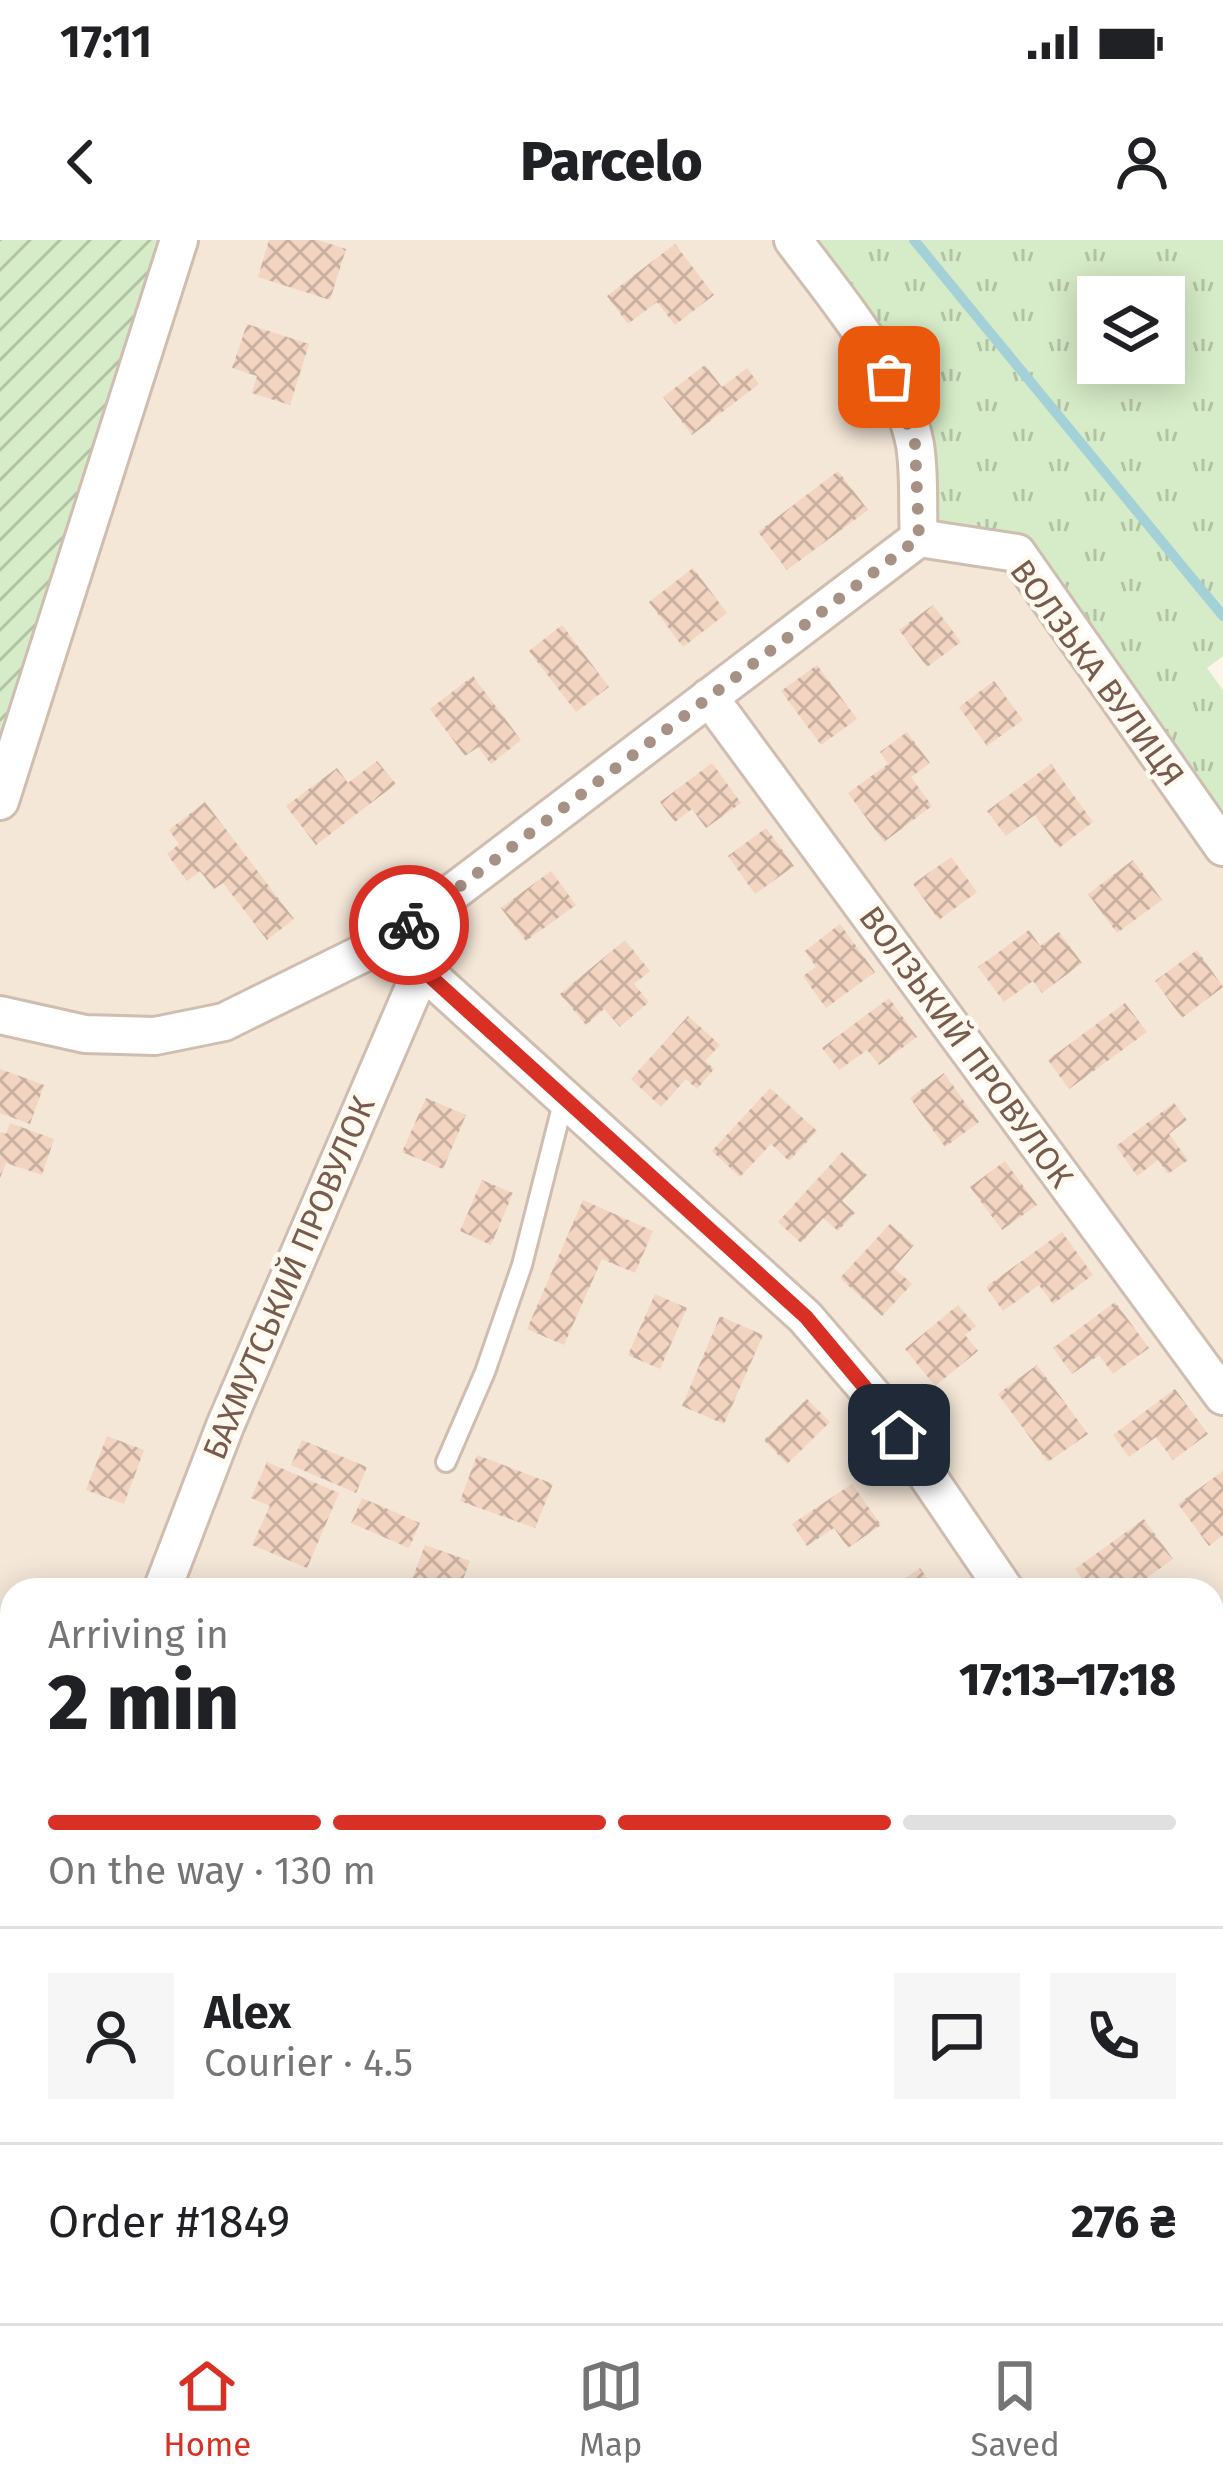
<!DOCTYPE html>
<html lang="en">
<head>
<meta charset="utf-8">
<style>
  :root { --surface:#fff; --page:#f6f6f6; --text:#202124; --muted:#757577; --line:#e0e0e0; --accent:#d93025 }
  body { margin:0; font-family:"Fira Sans",sans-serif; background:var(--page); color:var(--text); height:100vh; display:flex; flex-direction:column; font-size:45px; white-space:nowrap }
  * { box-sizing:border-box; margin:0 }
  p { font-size:39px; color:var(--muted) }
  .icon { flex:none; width:66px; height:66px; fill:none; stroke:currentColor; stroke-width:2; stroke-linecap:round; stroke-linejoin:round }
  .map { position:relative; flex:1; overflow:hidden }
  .panel { position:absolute; left:0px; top:1338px; width:1224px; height:747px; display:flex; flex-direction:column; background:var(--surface); border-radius:36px 36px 0 0; box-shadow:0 6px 30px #0003 }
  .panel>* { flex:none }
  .fabs { position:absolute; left:1077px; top:36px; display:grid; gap:24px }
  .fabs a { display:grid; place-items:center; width:108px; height:108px; border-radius:0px; background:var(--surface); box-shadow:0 6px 30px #0003; font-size:60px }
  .pin { position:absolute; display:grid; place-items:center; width:102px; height:102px; color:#fff; margin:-51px; border-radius:24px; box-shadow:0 6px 18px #0006 }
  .courier { position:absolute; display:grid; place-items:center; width:120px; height:120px; margin:-60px; border:9px solid #d93025; border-radius:50%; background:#fff; color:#222; box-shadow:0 3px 15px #0007 }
  .overview em { font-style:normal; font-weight:800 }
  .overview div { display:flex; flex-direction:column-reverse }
  .overview { display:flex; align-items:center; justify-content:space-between; height:204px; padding:0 48px }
  h1 { font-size:78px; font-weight:800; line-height:90px }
  .bar { display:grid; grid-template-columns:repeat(4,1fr); gap:18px 12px; align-content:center; height:144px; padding:0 48px }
  .bar i { height:15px; border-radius:9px; background:var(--line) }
  .bar .selected { background:var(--accent) }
  .bar p { grid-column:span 4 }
  .line { display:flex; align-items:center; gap:30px; padding:0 48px; border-top:3px solid var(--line) }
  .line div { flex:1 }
  .round { display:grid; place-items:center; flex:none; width:126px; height:126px; border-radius:0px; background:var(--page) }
  .status { display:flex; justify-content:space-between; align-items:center; height:84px; padding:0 60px; background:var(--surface); direction:ltr }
  .status svg { height:33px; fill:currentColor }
  header { display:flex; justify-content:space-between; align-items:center; height:156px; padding:0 48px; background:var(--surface); font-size:54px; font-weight:800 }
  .tabs { display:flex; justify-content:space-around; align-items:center; height:168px; border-top:3px solid var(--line); background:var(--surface); font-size:33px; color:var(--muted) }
  .tabs a { display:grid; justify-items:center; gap:6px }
  .tabs .selected { color:var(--accent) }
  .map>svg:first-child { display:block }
  .residential { fill:#f4e7d8; fill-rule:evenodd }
  .grass { fill:url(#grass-tufts); fill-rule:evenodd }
  .garden { fill:url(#garden-furrows) }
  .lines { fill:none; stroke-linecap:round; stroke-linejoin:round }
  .stream { stroke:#a4d0d8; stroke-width:10 }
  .building { fill:url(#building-cross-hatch) }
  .lane-casing { stroke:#cfbdaf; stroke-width:24 }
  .street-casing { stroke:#cfbdaf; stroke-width:42 }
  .lane { stroke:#fff; stroke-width:18 }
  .street { stroke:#fff; stroke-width:36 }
  .done { stroke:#a69284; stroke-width:12; stroke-dasharray:0 21.6 }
  .route { stroke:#d93025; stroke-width:15 }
  .labels { text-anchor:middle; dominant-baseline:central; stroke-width:9; stroke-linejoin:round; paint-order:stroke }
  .street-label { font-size:33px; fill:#775c4d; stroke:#fff9f0 }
</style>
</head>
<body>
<div class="status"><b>17:11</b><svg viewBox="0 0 49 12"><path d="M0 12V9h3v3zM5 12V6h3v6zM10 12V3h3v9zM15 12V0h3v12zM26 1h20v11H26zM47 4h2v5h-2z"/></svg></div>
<header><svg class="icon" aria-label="back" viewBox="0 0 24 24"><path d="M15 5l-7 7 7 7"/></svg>Parcelo<svg class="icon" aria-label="person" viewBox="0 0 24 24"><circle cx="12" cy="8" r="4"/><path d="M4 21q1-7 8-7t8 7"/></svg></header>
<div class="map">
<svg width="1223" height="2083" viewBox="0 0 1223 2083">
  <defs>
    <pattern id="grass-tufts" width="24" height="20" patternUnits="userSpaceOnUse" patternTransform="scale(3)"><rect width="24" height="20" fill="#d6ebc7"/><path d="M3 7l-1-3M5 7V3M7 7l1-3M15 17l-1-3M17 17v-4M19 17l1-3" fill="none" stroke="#b2c2a4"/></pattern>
    <pattern id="garden-furrows" width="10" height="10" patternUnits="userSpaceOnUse" patternTransform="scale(3)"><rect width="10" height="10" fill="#d6ebc7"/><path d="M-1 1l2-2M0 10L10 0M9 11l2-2" fill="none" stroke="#b2c2a4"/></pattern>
    <pattern id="building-cross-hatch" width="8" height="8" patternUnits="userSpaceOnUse" patternTransform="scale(3)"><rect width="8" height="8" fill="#f2d4c1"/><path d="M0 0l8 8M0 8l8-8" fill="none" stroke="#c9af9f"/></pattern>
  </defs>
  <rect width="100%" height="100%" fill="#fcf5ea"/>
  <!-- residential -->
  <path class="residential" d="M 179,0 L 793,0 L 1223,607 L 1223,2083 L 0,2083 L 0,522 ZM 12,1350 L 1212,1350 L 1212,2073 L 12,2073 Z"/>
  <!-- grass -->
  <path class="grass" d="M 793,0 L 1223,0 L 1223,416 L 1207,428 L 1223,450 L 1223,607 L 1017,313 L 919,298 L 915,204 ZM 1098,57 L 1164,57 L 1164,123 L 1098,123 Z"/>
  <!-- garden -->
  <path class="garden" d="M 0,0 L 179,0 L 0,522 Z"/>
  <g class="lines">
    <!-- stream -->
    <path class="stream" d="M 914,0 L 1223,376"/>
  </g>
  <!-- building -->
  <path class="building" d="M 269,0 L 318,0 L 346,9 L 330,60 L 258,37 Z
    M 675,4 L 714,55 L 675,85 L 657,62 L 628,84 L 607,56 Z
    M 247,84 L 309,104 L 290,165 L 252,153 L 257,136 L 232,128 Z
    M 705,125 L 722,147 L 747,128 L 759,144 L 692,195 L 663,157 Z
    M 838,231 L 868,270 L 787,330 L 758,292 Z
    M 693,328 L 727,373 L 683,407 L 649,362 Z
    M 933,365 L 961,402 L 927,427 L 899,390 Z
    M 562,385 L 609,447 L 576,472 L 529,411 Z
    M 817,425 L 857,479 L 821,505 L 781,451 Z
    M 473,436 L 521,500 L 491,524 L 478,507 L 465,516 L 430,469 Z
    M 994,441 L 1023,480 L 987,506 L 959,467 Z
    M 907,492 L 930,523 L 911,537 L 932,566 L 884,602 L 848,553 L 888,524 L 880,512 Z
    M 377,521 L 396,544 L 316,605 L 286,566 L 337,528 L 348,543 Z
    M 712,523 L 741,563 L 706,588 L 692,569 L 675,582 L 660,562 Z
    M 1051,524 L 1093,582 L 1059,608 L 1035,575 L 1006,596 L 987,571 Z
    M 205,562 L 294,679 L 267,700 L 223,643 L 214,649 L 200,631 L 187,641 L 167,614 L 179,604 L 169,590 Z
    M 766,588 L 794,626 L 755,654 L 728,616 Z
    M 951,617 L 977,652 L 939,680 L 913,644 Z
    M 1133,620 L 1162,660 L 1117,693 L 1088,654 Z
    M 551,631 L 576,665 L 526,701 L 501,668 Z
    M 840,684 L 875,732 L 826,768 L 803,736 L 816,727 L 805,711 Z
    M 1029,690 L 1040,706 L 1059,692 L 1082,723 L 1042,753 L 1033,741 L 1004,762 L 978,727 Z
    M 625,700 L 650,731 L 634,744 L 649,762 L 620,787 L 604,769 L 586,785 L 560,754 Z
    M 1197,710 L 1223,747 L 1182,778 L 1155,741 Z
    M 889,758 L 917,797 L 879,825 L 867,810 L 839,830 L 822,808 Z
    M 1125,763 L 1147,792 L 1069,849 L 1048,820 Z
    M 688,776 L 720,805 L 705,821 L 714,829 L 697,849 L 686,839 L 661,867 L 631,839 Z
    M 0,829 L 44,845 L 30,884 L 0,873 Z
    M 944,833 L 979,882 L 945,907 L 910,858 Z
    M 770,848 L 817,891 L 789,921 L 771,904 L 740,937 L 712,911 Z
    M 426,858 L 466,875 L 443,929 L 402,912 Z
    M 1174,863 L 1187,880 L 1169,894 L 1188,920 L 1168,934 L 1158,920 L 1137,936 L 1116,906 Z
    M 10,883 L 54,899 L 42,935 L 6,923 L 0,938 L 0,892 L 6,894 Z
    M 842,912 L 867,935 L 842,961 L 855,973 L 838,991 L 823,978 L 801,1003 L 778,982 Z
    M 1005,921 L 1037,965 L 1002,990 L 970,947 Z
    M 482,940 L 513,953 L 491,1005 L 460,991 Z
    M 583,960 L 653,991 L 635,1033 L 602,1019 L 564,1105 L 527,1089 Z
    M 890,984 L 914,1005 L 894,1028 L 912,1044 L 882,1076 L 840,1038 Z
    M 1062,992 L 1093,1035 L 1053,1064 L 1039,1045 L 1003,1071 L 986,1047 Z
    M 655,1054 L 687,1068 L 660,1129 L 628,1115 Z
    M 1115,1062 L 1149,1108 L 1113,1134 L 1099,1115 L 1072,1134 L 1053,1108 Z
    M 958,1065 L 976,1086 L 965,1095 L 978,1111 L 935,1146 L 905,1109 Z
    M 720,1076 L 763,1095 L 724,1184 L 682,1166 Z
    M 1037,1125 L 1088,1194 L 1048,1222 L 998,1154 Z
    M 1175,1149 L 1208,1194 L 1173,1220 L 1156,1197 L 1129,1217 L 1113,1195 Z
    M 807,1159 L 830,1182 L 787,1224 L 764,1200 Z
    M 107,1196 L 144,1210 L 124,1264 L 86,1250 Z
    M 302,1200 L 367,1227 L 356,1253 L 291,1225 Z
    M 477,1215 L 553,1244 L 535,1288 L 460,1261 Z
    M 267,1222 L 339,1253 L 307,1328 L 252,1305 L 270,1266 L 251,1258 Z
    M 1223,1231 L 1223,1295 L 1209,1306 L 1178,1264 Z
    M 852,1244 L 881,1285 L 848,1308 L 834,1288 L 807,1306 L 792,1284 Z
    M 362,1258 L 420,1283 L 409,1308 L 351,1283 Z
    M 1144,1279 L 1173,1319 L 1130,1350 L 1090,1350 L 1075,1329 Z
    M 425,1305 L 470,1321 L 459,1350 L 408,1350 Z
    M 920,1328 L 935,1350 L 889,1350 Z
    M 1223,1463 L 1223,1536 L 1212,1525 L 1212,1474 Z
    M 0,1490 L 12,1495 L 12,1561 L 0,1555 Z
    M 10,1871 L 12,1871 L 12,1918 L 0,1916 Z
    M 0,1999 L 12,2002 L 2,2052 L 0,2052 Z
    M 260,2073 L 313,2073 L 303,2083 L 270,2083 Z
    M 508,2073 L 557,2073 L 568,2083 L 499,2083 Z
    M 775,2073 L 816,2073 L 806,2083 L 778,2083 L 771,2077 Z
    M 1034,2073 L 1097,2073 L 1103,2080 L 1100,2083 L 1044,2083 Z"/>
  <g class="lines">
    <defs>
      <path id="lane" d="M 446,1222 L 485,1132 L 522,1025 L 564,859
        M 1212,1760 L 1223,1748
        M 898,2083 L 908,2073"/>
      <path id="street" d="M 793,0 C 835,56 903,136 915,205 C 920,235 917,268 919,298
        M 919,298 L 1017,313 L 1223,607
        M 709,457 L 1223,1156
        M 0,561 L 179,0
        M 390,700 L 805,1077 L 873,1156 L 1005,1350
        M 0,775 L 85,794 L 155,796 L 224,782 L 390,700 L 919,298
        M 162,1350 L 225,1186 L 422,729
        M 1212,1602 L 1223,1613
        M 0,1780 L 12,1748
        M 0,1860 L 12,1863
        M 455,2083 L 464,2073"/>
    </defs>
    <!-- lane casing -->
    <use href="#lane" class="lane-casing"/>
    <!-- street casing -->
    <use href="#street" class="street-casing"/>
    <!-- lane -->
    <use href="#lane" class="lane"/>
    <!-- street -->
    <use href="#street" class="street"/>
  </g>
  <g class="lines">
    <!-- done -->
    <path class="done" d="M 409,685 L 919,298 L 915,204 L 889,137"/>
    <!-- route -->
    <path class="route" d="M 409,685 L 390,700 L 806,1077 L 872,1156 L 899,1195"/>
  </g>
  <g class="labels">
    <!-- street labels -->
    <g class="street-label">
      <text transform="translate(1097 433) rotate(54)">ВОЛЗЬКА ВУЛИЦЯ</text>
      <text transform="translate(966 807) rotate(54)">ВОЛЗЬКИЙ ПРОВУЛОК</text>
      <text transform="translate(289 1038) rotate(-67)">БАХМУТСЬКИЙ ПРОВУЛОК</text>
    </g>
  </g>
</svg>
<div class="fabs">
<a><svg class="icon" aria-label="layers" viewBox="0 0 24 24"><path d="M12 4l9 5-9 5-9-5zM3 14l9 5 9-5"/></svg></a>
</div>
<div class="pin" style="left:889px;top:137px;background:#ea580c"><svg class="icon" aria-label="bag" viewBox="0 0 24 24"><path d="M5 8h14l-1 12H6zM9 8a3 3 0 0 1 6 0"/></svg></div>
<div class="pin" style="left:899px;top:1195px;background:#1f2937"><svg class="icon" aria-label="home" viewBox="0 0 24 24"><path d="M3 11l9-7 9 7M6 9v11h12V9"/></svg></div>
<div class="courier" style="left:409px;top:685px"><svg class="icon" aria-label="bike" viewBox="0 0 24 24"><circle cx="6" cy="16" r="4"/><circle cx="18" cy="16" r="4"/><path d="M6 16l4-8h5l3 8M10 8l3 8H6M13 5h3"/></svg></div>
<section class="panel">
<div class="overview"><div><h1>2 min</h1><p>Arriving in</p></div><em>17:13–17:18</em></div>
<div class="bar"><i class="selected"></i><i class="selected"></i><i class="selected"></i><i></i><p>On the way · 130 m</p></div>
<div class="line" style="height:216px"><a class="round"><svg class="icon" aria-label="person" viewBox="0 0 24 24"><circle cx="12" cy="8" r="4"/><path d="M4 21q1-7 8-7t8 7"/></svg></a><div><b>Alex</b><p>Courier · 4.5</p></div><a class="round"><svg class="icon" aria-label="chat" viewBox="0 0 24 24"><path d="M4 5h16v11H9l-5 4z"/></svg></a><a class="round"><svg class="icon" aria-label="phone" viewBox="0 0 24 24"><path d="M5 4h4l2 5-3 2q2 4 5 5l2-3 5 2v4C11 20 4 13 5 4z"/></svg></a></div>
<div class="line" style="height:156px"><div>Order #1849</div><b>276 ₴</b></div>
</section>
</div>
<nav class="tabs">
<a class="selected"><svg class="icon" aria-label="home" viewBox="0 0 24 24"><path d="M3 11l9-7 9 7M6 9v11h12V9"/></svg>Home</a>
<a><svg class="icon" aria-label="map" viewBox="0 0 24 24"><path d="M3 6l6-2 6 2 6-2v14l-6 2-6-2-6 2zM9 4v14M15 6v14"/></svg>Map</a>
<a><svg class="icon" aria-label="saved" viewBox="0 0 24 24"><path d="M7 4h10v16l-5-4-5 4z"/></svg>Saved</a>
</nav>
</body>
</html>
